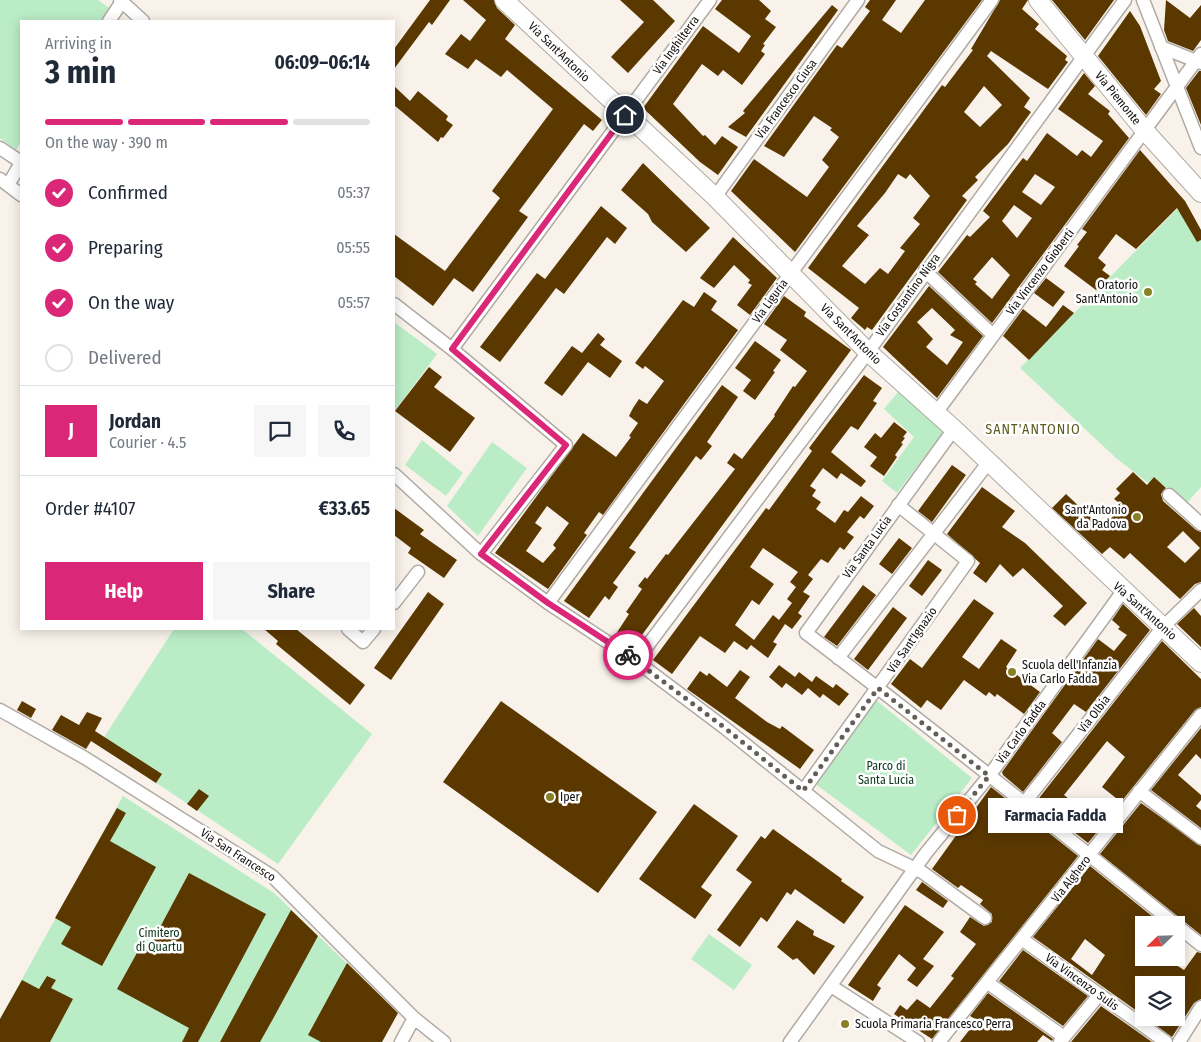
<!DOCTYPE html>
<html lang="en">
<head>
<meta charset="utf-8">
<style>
  :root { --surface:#fff; --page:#f6f6f7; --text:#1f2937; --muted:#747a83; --line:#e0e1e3; --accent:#db2777 }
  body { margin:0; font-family:"Fira Sans Condensed",sans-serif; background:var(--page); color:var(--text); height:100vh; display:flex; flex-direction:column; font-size:19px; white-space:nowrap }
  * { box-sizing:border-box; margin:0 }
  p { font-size:16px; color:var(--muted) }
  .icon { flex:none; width:28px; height:28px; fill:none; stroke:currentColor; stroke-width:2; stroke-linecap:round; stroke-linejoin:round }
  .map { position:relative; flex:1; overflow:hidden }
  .side { position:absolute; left:20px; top:20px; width:375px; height:610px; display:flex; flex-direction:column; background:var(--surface); border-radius:0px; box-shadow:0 2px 12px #0003 }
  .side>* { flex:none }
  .needle { width:32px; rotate:247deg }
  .tools { position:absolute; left:1135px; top:916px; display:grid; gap:10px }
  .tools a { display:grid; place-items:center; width:50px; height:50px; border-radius:0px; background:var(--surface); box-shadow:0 2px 12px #0003; font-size:25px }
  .pin { position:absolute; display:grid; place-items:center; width:42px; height:42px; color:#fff; margin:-21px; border:2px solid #fff; border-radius:50%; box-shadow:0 1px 5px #0007 }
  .courier { position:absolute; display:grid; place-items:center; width:50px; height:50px; margin:-25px; border:4px solid #db2777; border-radius:50%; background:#fff; color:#222; box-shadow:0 1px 6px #0007 }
  .bubble { position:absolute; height:35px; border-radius:0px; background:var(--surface); box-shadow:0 2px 12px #0003; font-size:16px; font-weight:700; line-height:35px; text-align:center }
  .headline em { font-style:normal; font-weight:700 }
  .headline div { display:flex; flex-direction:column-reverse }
  .headline { display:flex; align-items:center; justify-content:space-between; height:85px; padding:0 25px }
  h1 { font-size:32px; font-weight:700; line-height:38px }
  .bar { display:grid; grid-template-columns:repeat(4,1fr); gap:8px 5px; align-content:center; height:60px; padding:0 25px }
  .bar i { height:6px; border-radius:4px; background:var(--line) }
  .bar .selected { background:var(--accent) }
  .bar p { grid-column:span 4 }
  .line { display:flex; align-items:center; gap:12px; padding:0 25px; border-top:1px solid var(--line) }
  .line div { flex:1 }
  .round { display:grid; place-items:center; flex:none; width:52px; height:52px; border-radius:0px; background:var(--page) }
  ol { padding:0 25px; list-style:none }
  li { display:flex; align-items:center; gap:15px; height:55px }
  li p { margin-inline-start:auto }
  li .icon { padding:5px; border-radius:50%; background:var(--accent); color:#fff; stroke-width:4 }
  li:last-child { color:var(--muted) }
  li i { width:28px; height:28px; border:2px solid var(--line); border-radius:50% }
  .button { display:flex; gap:10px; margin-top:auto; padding:10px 25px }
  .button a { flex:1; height:58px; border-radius:0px; background:var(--accent); color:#fff; font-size:20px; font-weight:700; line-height:58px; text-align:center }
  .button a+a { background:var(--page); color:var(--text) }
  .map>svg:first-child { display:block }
  .green { fill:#baedc6 }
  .building { fill:#5b3800; fill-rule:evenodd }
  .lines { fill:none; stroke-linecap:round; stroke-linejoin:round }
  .street-casing { stroke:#b0aaa3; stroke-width:15 }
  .secondary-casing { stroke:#b0aaa3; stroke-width:20 }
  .street { stroke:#fff; stroke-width:12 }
  .secondary { stroke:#fff; stroke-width:18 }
  .done { stroke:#625e5a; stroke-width:5; stroke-dasharray:0 9 }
  .route { stroke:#db2777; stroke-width:6 }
  .poi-dot { fill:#888027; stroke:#fff; stroke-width:2 }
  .labels { text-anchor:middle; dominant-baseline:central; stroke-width:5; stroke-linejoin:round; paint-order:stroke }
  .street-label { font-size:12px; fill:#120f0d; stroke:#fff }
  .poi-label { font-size:12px; fill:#120f0d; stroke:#fff; text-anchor:start }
  .park-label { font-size:12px; fill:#0a351a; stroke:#fff }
  .neighbourhood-label { font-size:14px; letter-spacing:1px; fill:#5f5a1e; stroke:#fff }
</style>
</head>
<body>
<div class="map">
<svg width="1201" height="1042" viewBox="0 0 1201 1042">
  <rect width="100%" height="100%" fill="#f8f2ea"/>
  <!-- green -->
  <path class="green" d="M 0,0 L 98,0 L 109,8 L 101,21 L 21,21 L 21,142 L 16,150 L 0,138 Z
    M 1185,201 L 1201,230 L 1201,487 L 1186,504 L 1154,477 L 1148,483 L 1116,458 L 1020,368 Z
    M 394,322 L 437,354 L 395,411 L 394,411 Z
    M 899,391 L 944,431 L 897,493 L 882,481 L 914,437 L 884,409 Z
    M 422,440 L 463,473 L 446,496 L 405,465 Z
    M 492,442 L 527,468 L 478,536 L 447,506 Z
    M 174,629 L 242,629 L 372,734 L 278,864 L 99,745 Z
    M 876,700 L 972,778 L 911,855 L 814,783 Z
    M 123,796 L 274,893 L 398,1013 L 382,1042 L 0,1042 L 0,1019 Z
    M 709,934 L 752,965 L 734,990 L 691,959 Z"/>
  <!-- building -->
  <path class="building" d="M 430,0 L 450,0 L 432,25 L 429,22 L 394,69 L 394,49 Z
    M 463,0 L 494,0 L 497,8 L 515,25 L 505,39 L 602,120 L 593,131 L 584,124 L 519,211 L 528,217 L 473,292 L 454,278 L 433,306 L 394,276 L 394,234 L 445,271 L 500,198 L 492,191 L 553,109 L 507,70 L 501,77 L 476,59 L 468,69 L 445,54 L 461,34 L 470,41 L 486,20 Z
    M 620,0 L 653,0 L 675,21 L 628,73 L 611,57 L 644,22 Z
    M 722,0 L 759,0 L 771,11 L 765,19 L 776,27 L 763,44 L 765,45 L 761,51 L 765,54 L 742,85 L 723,70 L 718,76 L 702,64 L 673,104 L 703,136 L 705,135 L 715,145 L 722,136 L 738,147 L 718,175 L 700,162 L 643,108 L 703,26 L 739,53 L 751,36 L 715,9 Z
    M 870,0 L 896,0 L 882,20 L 901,33 L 925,0 L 982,0 L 795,252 L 731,191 L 754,159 L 807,197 L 829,167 L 822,160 L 839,137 L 830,130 L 832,128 L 814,116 L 784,157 L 764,146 L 837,45 L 842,48 L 870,11 L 865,7 Z
    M 1000,0 L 1028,0 L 1022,9 L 1039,24 L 1035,29 L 1067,56 L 1065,60 L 1068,62 L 1048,89 L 991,51 L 987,56 L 1030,98 L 1024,107 L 1031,112 L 1008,144 L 975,177 L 978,180 L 962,196 L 967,200 L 872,330 L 867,327 L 865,330 L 851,318 L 859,308 L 808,268 L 942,85 L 945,87 L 973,50 L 971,49 ZM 984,86 L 1002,105 L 980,127 L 964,112 ZM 898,174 L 906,179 L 910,174 L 930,196 L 913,218 L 920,224 L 900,248 L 905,251 L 888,274 L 880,268 L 865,284 L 842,266 L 869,235 L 857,226 L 885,193 Z
    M 1052,0 L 1114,0 L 1085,40 Z
    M 1166,0 L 1190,18 L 1201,5 L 1201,40 L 1193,51 L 1168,41 L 1164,30 Z
    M 832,5 L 838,10 L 746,137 L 728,127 L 745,113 L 743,111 Z
    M 1130,11 L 1140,26 L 1161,81 L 1154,89 L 1161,94 L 1146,115 L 1098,56 Z
    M 1199,71 L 1201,71 L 1201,125 L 1186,88 Z
    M 1084,73 L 1095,86 L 1088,94 L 1110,111 L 1108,114 L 1129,138 L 992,323 L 938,272 L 967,235 L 970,237 L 990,217 L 983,211 L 1019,163 L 1023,158 L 1027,161 L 1047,133 L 1077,156 L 1082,150 L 1091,157 L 1103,141 L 1058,109 ZM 1035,174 L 1055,187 L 1041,205 L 1022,192 ZM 1014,205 L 1032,218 L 1017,238 L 1002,221 ZM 992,257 L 1010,275 L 992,299 L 975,284 L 977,282 L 973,279 Z
    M 394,86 L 410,101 L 418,91 L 448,116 L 446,120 L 453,125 L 443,138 L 441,137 L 438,142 L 394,105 Z
    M 1140,150 L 1185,201 L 1201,230 L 1201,240 L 1197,242 L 1177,208 L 1136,249 L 1116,234 L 1098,258 L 1106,265 L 1102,270 L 1110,276 L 1096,290 L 1064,266 L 1079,246 L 1077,245 L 1087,232 L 1082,229 Z
    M 643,163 L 710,228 L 686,252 L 652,222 L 648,214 L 621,190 Z
    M 601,206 L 627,228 L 615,244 L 607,237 L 564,294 L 556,288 L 500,362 L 480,347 L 537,273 L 545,279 Z
    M 733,237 L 777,278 L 750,315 L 737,305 L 752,285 L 748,283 L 750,280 L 734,265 L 714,288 L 700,278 Z
    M 1046,278 L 1065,292 L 1053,307 L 1034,293 Z
    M 929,286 L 983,336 L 937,398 L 883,347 ZM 932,308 L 955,330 L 950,335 L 963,342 L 947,365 L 926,347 L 933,339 L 917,322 Z
    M 704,292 L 717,301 L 711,310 L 738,330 L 603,515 L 599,512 L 584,533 L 587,535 L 548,589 L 495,553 L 583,433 L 616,457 L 631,437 L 629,436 L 638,423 L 629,416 L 633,408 L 639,399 L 647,404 L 664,381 L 645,366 L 643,369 L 635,363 L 683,300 L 694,307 ZM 547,506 L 569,523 L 553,545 L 556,548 L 543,563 L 526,551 L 542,528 L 535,523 Z
    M 784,296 L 806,312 L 804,316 L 851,350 L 639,639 L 635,636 L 627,646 L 614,637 L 629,614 L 626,612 L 642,589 L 638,586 L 645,577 L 647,579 L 666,554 L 668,555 L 735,469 L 727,463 L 734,453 L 742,459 L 775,416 L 774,415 L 793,386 L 795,387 L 807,371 L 780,350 L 787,340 L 764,324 Z
    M 1063,305 L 1074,313 L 1029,360 L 1003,336 L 1023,309 L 1046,327 Z
    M 598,333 L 605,339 L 600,345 L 622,361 L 610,378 L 588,362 L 562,396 L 544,383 L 572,346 L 582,353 Z
    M 755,341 L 781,360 L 773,371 L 775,372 L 755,400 L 743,391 L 751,380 L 735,368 Z
    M 429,367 L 442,377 L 434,387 L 475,418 L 450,452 L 395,411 Z
    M 864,375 L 882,388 L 873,401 L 877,403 L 858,430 L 851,426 L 831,452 L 866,481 L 861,487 L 841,473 L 837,479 L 823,468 L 810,486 L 816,490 L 812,496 L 821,502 L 816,509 L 835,523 L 844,510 L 848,512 L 861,496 L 874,506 L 864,519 L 860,516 L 847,532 L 854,537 L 844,550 L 840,547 L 828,563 L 821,559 L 808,575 L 813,579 L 803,592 L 810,596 L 798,613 L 802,616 L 792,629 L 785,624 L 773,642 L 777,644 L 768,658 L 751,645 L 747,650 L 734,641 L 725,653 L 700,636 L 672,674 L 653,660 L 766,508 L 769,510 L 812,451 L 809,448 ZM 763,548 L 798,572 L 790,582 L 796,587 L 787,599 L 792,603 L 779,620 L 773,615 L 754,640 L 735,625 L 752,600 L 759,605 L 774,584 L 750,567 Z
    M 722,385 L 738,397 L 707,442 L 712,446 L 701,460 L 696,456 L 629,548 L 636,552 L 613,583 L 618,587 L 609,600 L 605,596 L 589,618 L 564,601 Z
    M 894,422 L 907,432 L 903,437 L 905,438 L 901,443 L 903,444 L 895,455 L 897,457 L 884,476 L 870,466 L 877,457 L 864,447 L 875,433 L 881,438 Z
    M 952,465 L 966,475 L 932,522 L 918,511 Z
    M 1133,472 L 1147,485 L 1154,477 L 1166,488 L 1161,494 L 1163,501 L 1196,530 L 1201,532 L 1201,582 L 1195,584 L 1180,599 L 1130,553 L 1124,559 L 1110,547 L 1102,554 L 1052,508 L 1066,494 L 1102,528 L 1123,506 L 1114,499 L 1120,493 L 1116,489 ZM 1183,531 L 1200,548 L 1185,563 L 1167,547 Z
    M 982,487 L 1015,511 L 1002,527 L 1025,543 L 1087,603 L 1065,626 L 1053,616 L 1063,606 L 1023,568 L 1013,577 L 1000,564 L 986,583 L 973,573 L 980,563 L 947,534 Z
    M 394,508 L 424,530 L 420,534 L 457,560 L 444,578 L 408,553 L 411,548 L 394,535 Z
    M 899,538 L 912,548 L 892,574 L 879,564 Z
    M 928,560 L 942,570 L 922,596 L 909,586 Z
    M 863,585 L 876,595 L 837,646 L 824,637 Z
    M 428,592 L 444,604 L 391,680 L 374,668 Z
    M 974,599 L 994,613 L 962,657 L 979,669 L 1001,639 L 1017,650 L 1006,667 L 1040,692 L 1024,714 L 997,694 L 995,697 L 989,692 L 986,696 L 964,680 L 941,710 L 927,700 L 921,708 L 891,684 L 910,659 L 922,668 Z
    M 1123,604 L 1150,630 L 1086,712 L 1074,704 L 1052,733 L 1062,742 L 1023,792 L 1003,775 L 1002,772 L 1098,639 L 1114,651 L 1127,635 L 1118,629 L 1120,627 L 1112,620 Z
    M 893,607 L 907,618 L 868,670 L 854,659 Z
    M 1194,608 L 1201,616 L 1201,647 L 1177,624 Z
    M 264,629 L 296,629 L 365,685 L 350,705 L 276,644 L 278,641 Z
    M 1162,641 L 1201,679 L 1201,707 L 1195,710 L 1121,802 L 1102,787 L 1125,757 L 1107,741 L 1064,795 L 1085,812 L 1092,805 L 1109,817 L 1088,843 L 1036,802 Z
    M 779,665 L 795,677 L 799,672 L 812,682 L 816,676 L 833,688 L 836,684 L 849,694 L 839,706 L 823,694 L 820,698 L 808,688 L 802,695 L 786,683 L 782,688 L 769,677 Z
    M 740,670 L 750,677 L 735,698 L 767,722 L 780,729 L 782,726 L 814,750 L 800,769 L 687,689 L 700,671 L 707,676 L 709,673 L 727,687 Z
    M 22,701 L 36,709 L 31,718 L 17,710 Z
    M 501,701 L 657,812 L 598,893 L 443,782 Z
    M 87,712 L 102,718 L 95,731 L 162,774 L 156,783 L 91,741 L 86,749 L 52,730 L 61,715 L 79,725 Z
    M 1201,728 L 1201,759 L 1196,754 L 1178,775 L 1201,795 L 1201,800 L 1196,806 L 1201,810 L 1201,828 L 1151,790 Z
    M 991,787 L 1078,856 L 932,1039 L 894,1014 L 900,1005 L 907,1010 L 917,999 L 930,1008 L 954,978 L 951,976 L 976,944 L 960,932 L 970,917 L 984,926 L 992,922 L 992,914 L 980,904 L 983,900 L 961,885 L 958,888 L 932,869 Z
    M 199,789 L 209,796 L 197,811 L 187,804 Z
    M 1141,803 L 1201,846 L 1201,935 L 1100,854 Z
    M 694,804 L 738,836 L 701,887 L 712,895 L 695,919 L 639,879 Z
    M 117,808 L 126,813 L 110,841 L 156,867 L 102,966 L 61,944 L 71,927 L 55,918 Z
    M 773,829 L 842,879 L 841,881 L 864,897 L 844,924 L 795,889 L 791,895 L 787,892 L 767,922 L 761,917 L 740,947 L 717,930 L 752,882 L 736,870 L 761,836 L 765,839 Z
    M 1090,866 L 1163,925 L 1144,925 L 1144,958 L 1165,958 L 1184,970 L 1197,952 L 1201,953 L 1201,999 L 1194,1003 L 1172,1037 L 1146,1018 L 1155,1018 L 1167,1026 L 1173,1018 L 1176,1018 L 1176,985 L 1144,985 L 1144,1016 L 1033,937 ZM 1085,939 L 1105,955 L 1092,975 L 1071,959 Z
    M 189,873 L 266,914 L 198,1042 L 182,1042 L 189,1028 L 117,989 L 143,942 L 150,946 Z
    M 922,882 L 948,901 L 943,908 L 916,890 Z
    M 905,905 L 944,932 L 923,959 L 934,966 L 917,987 L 907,980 L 916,968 L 899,954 L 877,985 L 881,988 L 873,1001 L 848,985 Z
    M 291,910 L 318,936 L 274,1017 L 260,1042 L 220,1042 Z
    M 797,920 L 814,931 L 813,935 L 835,946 L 814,975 L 797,958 L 793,960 L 777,947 Z
    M 1023,950 L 1088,996 L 1063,1026 L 999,981 Z
    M 347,963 L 398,1013 L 382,1042 L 321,1042 L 308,1035 Z
    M 47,976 L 56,980 L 51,988 L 73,999 L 50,1042 L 0,1042 L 0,1019 L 22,980 L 39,989 Z
    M 988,993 L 1053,1039 L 1052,1041 L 1043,1035 L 1037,1042 L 960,1042 L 977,1020 L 970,1016 Z
    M 1101,1006 L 1152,1042 L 1071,1042 Z"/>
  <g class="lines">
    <defs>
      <path id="street" d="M 120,0 L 143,21
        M 1143,0 L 1201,148
        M 109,21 L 123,0
        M 1161,47 L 1201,63
        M 0,148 L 21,162
        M 0,179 L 21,195
        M 8,185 L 21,163
        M 715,197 L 858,0
        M 925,271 L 993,335
        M 394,304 L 452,349 L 566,445 L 481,554
        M 452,349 L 710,0
        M 936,413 L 1201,54
        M 954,429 L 806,633 C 931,728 1054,826 1176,925
        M 394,474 L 481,554 L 548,603 L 636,661 L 725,728 L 878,851 L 922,872 L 985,918
        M 1169,495 L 1201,524
        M 394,603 L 418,572
        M 548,603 L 992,0
        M 348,629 L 363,642 L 374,629
        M 838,658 L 988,463
        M 636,661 L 865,356 L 1125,0
        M 0,710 L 85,758 L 272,876 L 414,1018 L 444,1042
        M 803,791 L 968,561 L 898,505
        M 1139,791 L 1201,838
        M 1025,802 L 1163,627 L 1201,590
        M 1176,925 L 1201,945
        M 1023,940 L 1166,1042
        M 988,983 L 1064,1037
        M 831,986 L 918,1042
        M 401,1042 L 414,1018
        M 790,1042 L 926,853 L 989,776 L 1123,591
        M 939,1042 L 1201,715
        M 1060,1042 L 1099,995
        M 1179,1042 L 1201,1007"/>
      <path id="secondary" d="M 504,0 L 715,197 L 868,352 L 954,429 L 1201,663
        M 1038,0 L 1145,131 L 1201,193"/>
    </defs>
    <!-- street casing -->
    <use href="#street" class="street-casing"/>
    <!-- secondary casing -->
    <use href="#secondary" class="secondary-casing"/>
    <!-- street -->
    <use href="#street" class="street"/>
    <!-- secondary -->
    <use href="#secondary" class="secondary"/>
  </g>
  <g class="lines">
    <!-- done -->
    <path class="done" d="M 628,655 L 725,728 L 803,791 L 878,688 L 989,776 L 957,815"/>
    <!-- route -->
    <path class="route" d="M 625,115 L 452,349 L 566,445 L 481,554 L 548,603 L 628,655"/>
  </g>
  <!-- markers -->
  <g class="poi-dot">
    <circle cx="1148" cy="292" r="5"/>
    <circle cx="1137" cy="517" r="5"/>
    <circle cx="1012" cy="672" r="5"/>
    <circle cx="550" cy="797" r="5"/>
    <circle cx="845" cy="1024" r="5"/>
  </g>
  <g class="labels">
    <!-- street labels -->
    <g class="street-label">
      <text transform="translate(676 45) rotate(-54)">Via Inghilterra</text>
      <text transform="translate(559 52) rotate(44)">Via Sant'Antonio</text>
      <text transform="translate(1118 98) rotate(51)">Via Piemonte</text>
      <text transform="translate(786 99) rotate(-54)">Via Francesco Ciusa</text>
      <text transform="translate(1040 272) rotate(-53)">Via Vincenzo Gioberti</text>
      <text transform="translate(908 295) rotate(-54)">Via Costantino Nigra</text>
      <text transform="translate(770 301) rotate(-54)">Via Liguria</text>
      <text transform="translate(851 334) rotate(45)">Via Sant'Antonio</text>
      <text transform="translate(867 547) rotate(-54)">Via Santa Lucia</text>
      <text transform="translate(1145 611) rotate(42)">Via Sant'Antonio</text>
      <text transform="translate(912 640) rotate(-55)">Via Sant'Ignazio</text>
      <text transform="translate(1094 714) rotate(-52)">Via Olbia</text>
      <text transform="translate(1021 732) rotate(-54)">Via Carlo Fadda</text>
      <text transform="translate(238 855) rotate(33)">Via San Francesco</text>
      <text transform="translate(1071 879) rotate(-52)">Via Alghero</text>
      <text transform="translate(1082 982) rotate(36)">Via Vincenzo Sulis</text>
    </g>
    <!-- poi labels -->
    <g class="poi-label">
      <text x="1138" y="285" text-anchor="end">Oratorio<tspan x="1138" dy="14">Sant'Antonio</tspan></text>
      <text x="1127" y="510" text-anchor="end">Sant'Antonio<tspan x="1127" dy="14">da Padova</tspan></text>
      <text x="1022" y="665">Scuola dell'Infanzia<tspan x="1022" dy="14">Via Carlo Fadda</tspan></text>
      <text x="560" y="797">Iper</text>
      <text x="855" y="1024">Scuola Primaria Francesco Perra</text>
    </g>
    <!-- park labels -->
    <g class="park-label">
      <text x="886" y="766">Parco di<tspan x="886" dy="14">Santa Lucia</tspan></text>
      <text x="159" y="933">Cimitero<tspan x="159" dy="14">di Quartu</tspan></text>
    </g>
    <!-- neighbourhood labels -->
    <g class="neighbourhood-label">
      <text x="1033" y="429">SANT'ANTONIO</text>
    </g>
  </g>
</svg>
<div class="tools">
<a><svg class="needle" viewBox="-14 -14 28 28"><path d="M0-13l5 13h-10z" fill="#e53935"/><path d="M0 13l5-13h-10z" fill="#747a83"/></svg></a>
<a><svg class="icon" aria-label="layers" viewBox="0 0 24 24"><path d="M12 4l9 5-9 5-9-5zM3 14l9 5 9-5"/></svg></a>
</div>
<div class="pin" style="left:957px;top:815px;background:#ea580c"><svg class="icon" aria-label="bag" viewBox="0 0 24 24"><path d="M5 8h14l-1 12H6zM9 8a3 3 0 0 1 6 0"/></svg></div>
<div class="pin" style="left:625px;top:115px;background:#1f2937"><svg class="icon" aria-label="home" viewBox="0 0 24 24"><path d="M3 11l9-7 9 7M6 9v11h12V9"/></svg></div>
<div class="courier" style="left:628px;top:655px"><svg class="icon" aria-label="bike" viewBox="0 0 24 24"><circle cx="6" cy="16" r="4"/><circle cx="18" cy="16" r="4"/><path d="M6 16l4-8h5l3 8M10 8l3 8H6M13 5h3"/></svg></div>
<div class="bubble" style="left:988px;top:798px;width:135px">Farmacia Fadda</div>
<section class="side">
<div class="headline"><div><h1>3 min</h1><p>Arriving in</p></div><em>06:09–06:14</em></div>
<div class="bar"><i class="selected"></i><i class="selected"></i><i class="selected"></i><i></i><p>On the way · 390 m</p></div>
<ol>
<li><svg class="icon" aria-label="check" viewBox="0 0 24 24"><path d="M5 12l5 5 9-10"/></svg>Confirmed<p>05:37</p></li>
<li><svg class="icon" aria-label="check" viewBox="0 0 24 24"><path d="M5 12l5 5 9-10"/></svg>Preparing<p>05:55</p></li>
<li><svg class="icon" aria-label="check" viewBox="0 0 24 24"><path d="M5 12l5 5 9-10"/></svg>On the way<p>05:57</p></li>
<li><i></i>Delivered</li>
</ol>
<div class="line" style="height:90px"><b class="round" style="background:var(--accent);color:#fff">J</b><div><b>Jordan</b><p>Courier · 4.5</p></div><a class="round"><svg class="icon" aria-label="chat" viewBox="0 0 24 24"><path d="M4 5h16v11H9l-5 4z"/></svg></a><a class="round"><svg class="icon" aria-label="phone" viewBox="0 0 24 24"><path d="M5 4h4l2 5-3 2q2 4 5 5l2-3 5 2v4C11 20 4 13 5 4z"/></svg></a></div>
<div class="line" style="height:65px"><div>Order #4107</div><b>€33.65</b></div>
<div class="button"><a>Help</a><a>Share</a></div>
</section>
</div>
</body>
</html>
